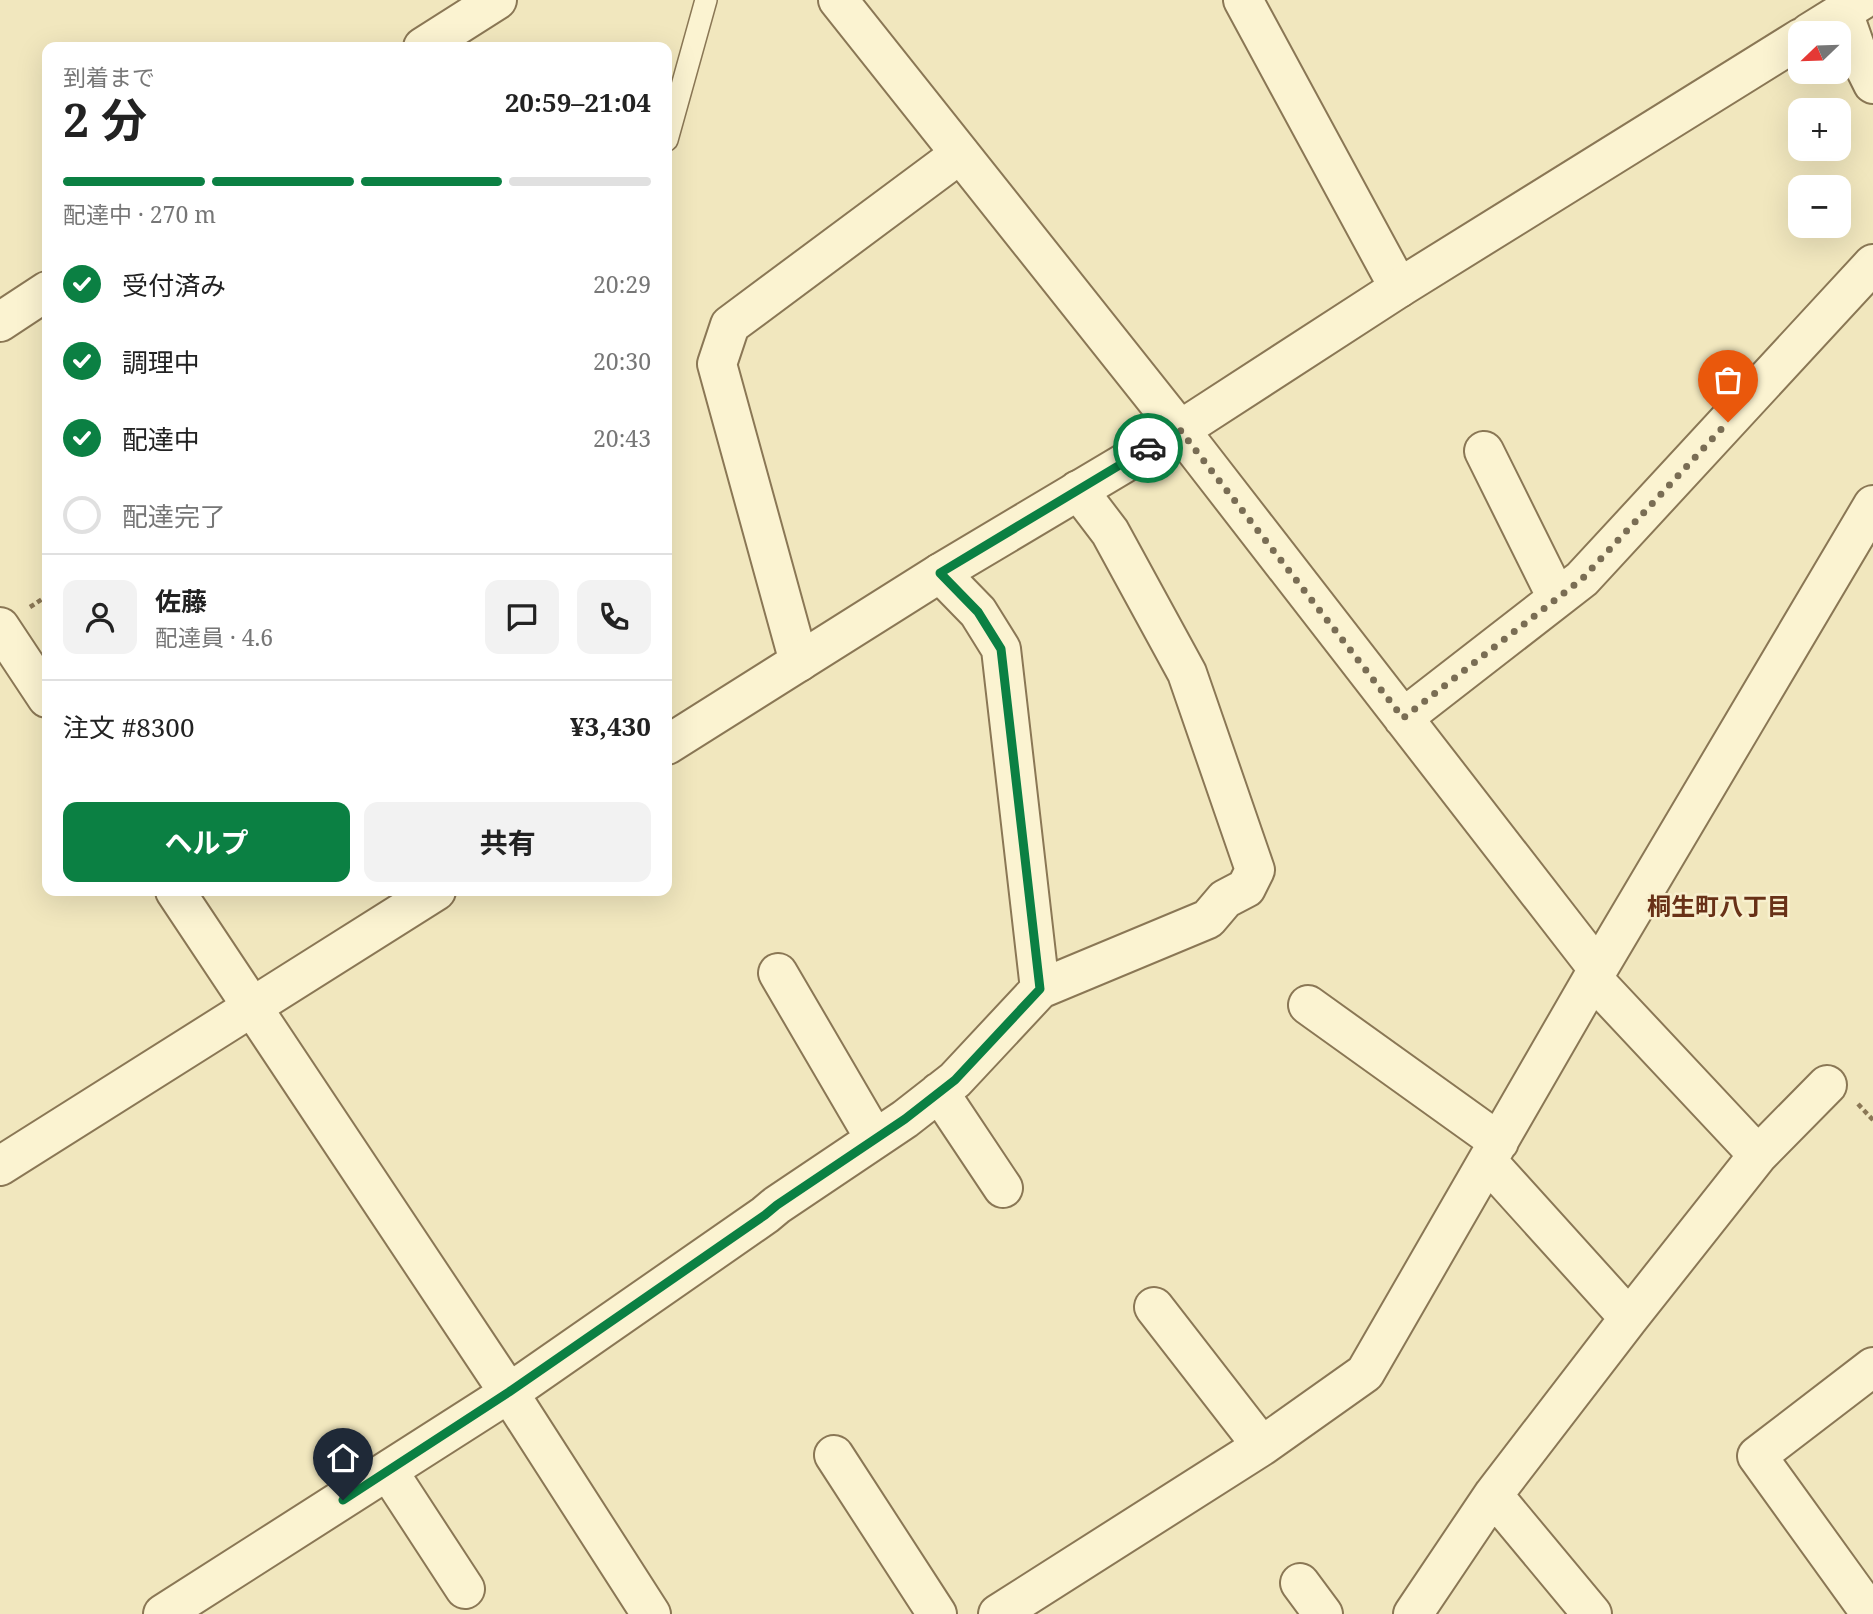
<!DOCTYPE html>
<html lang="ja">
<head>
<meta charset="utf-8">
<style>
  :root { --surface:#fff; --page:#f2f2f2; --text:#222; --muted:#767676; --line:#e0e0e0; --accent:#0b8043 }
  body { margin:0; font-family:"Noto Serif","Noto Sans JP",serif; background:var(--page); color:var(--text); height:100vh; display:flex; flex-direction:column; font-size:26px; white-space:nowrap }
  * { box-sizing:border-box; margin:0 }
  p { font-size:23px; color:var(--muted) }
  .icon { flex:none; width:38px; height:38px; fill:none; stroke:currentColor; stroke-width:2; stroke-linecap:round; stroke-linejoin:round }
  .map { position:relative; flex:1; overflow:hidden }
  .details { position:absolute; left:42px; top:42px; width:630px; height:854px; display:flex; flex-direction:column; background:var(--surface); border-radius:14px; box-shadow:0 7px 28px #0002 }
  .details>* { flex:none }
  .needle { width:46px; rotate:247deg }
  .fabs { position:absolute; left:1788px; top:21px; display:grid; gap:14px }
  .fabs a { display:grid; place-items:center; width:63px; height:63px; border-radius:14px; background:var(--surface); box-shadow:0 7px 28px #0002; font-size:35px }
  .pin { position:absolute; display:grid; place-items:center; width:60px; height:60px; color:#fff; margin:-72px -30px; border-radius:50% 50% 50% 0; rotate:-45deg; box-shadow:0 0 7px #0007 }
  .pin .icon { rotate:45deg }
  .courier { position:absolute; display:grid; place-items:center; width:70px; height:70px; margin:-35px; border:5px solid #0b8043; border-radius:50%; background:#fff; color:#222; box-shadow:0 2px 9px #0007 }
  .head em { font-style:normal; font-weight:700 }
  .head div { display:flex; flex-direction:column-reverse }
  .head { display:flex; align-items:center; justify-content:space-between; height:119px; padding:0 21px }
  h1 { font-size:46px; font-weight:700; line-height:52px }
  .bar { display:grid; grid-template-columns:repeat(4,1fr); gap:10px 7px; align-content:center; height:84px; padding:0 21px }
  .bar i { height:9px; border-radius:5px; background:var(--line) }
  .bar .on { background:var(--accent) }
  .bar p { grid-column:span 4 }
  .line { display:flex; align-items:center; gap:18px; padding:0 21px; border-top:2px solid var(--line) }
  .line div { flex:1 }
  .round { display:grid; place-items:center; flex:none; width:74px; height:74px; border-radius:14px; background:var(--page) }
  ol { padding:0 21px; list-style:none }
  li { display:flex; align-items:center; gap:21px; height:77px }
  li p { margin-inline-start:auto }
  li .icon { padding:7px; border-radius:50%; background:var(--accent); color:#fff; stroke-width:4 }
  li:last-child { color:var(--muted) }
  li i { width:38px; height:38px; border:4px solid var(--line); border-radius:50% }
  .button { display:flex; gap:14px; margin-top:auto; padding:14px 21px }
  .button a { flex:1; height:80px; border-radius:14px; background:var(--accent); color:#fff; font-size:28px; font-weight:700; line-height:80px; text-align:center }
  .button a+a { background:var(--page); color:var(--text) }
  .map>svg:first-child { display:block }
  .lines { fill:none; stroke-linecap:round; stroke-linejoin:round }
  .service-casing { stroke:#8a7755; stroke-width:24 }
  .minor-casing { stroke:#8a7755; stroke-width:42 }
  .tertiary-casing { stroke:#8a7755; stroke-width:42 }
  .path { stroke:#8a7755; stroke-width:4.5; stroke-dasharray:5 3.5; stroke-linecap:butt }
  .service { stroke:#fbf3d1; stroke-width:21 }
  .minor { stroke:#fbf3d1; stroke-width:38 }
  .tertiary { stroke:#fbf3d1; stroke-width:38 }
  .done { stroke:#796d54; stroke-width:7; stroke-dasharray:0 12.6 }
  .route { stroke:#0b8043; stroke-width:9 }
  .labels { text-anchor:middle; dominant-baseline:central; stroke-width:5; stroke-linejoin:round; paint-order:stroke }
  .neighbourhood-label { font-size:24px; font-weight:bold; fill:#683117; stroke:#f8f0ce }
</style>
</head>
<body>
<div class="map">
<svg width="1873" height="1614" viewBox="0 0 1873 1614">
  <rect width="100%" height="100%" fill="#f1e7be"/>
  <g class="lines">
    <defs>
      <path id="service" d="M 667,140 L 706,0"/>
      <path id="minor" d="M 1243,0 L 1399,288
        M 1843,12 L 1857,52 L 1873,84
        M 423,47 L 497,0
        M 0,322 L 47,291
        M 1180,430 L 1598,969
        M 1484,451 L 1557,598
        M 940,573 L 978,612 L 1001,649 L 1040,989
        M 0,627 L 47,698
        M 799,662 L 717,364 L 730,325 L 960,154
        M 1403,718 L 1582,579 L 1873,264
        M 175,891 L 509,1393 L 651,1614
        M 778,973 L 875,1139
        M 1308,1005 L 1499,1142
        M 939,1092 L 1003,1188
        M 1758,1155 L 1827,1085
        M 1488,1162 L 1629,1318
        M 1154,1307 L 1262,1446
        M 834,1455 L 937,1614
        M 388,1471 L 465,1589
        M 1493,1495 L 1592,1614
        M 1300,1583 L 1323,1614
        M 163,1614 L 509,1393 L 765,1215 L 777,1205 L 905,1119 L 955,1080 L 1040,989 L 1208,919 L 1225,899 L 1246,888 L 1255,870 L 1187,673 L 1110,532 L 1078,490
        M 998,1614 L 1262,1446 L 1365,1373 L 1598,969 L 1873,505
        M 1413,1614 L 1493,1495 L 1629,1318 L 1758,1155 L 1593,979
        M 1871,1614 L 1757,1456 L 1873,1367"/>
      <path id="tertiary" d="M 838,0 L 1180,430
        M 1809,33 L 1862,0
        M 667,745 L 940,573 L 1180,430 L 1399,288 L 1801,38
        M 0,1166 L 436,891"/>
    </defs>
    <!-- service casing -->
    <use href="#service" class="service-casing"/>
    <!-- minor casing -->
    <use href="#minor" class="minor-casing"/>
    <!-- tertiary casing -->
    <use href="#tertiary" class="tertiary-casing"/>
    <!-- path -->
    <path class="path" d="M 30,607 L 47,596
      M 1858,1104 L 1873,1120"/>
    <!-- service -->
    <use href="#service" class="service"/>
    <!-- minor -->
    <use href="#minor" class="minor"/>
    <!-- tertiary -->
    <use href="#tertiary" class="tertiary"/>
  </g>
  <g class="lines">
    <!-- done -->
    <path class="done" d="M 1148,448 L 1180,430 L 1403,718 L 1582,579 L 1728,422"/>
    <!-- route -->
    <path class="route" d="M 343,1500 L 509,1392 L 765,1215 L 777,1205 L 905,1119 L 955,1080 L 1040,989 L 1001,649 L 978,612 L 940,573 L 1148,448"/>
  </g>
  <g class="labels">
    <!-- neighbourhood labels -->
    <g class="neighbourhood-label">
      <text x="1719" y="905">桐生町八丁目</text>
    </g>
  </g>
</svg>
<div class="fabs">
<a><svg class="needle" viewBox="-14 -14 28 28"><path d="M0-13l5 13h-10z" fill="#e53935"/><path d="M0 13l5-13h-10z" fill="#767676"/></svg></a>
<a>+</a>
<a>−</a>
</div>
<div class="pin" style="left:1728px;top:422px;background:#ea580c"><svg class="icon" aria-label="bag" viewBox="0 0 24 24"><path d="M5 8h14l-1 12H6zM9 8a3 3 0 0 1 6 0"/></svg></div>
<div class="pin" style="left:343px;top:1500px;background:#1f2937"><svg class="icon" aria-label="home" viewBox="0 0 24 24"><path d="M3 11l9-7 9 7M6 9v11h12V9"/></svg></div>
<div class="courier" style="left:1148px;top:448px"><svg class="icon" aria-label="car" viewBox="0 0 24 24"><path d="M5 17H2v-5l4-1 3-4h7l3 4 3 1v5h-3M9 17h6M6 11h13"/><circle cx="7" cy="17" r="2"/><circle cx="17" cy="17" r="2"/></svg></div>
<section class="details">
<div class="head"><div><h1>2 分</h1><p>到着まで</p></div><em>20:59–21:04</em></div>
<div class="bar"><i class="on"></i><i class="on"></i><i class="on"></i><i></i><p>配達中 · 270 m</p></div>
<ol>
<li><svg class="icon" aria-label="check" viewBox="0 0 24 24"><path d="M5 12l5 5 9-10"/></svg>受付済み<p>20:29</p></li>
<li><svg class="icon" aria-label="check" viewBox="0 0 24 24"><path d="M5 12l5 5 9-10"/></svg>調理中<p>20:30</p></li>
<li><svg class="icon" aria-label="check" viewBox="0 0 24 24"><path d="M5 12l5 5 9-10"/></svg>配達中<p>20:43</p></li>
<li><i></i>配達完了</li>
</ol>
<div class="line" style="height:126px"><a class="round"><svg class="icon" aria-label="person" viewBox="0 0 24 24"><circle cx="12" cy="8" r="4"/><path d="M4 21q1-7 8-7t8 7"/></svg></a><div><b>佐藤</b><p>配達員 · 4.6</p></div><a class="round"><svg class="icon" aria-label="chat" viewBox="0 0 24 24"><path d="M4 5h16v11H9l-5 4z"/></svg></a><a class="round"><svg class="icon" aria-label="phone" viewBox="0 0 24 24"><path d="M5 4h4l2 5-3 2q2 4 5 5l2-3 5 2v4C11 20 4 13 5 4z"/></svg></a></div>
<div class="line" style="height:91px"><div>注文 #8300</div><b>¥3,430</b></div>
<div class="button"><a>ヘルプ</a><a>共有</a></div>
</section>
</div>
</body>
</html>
